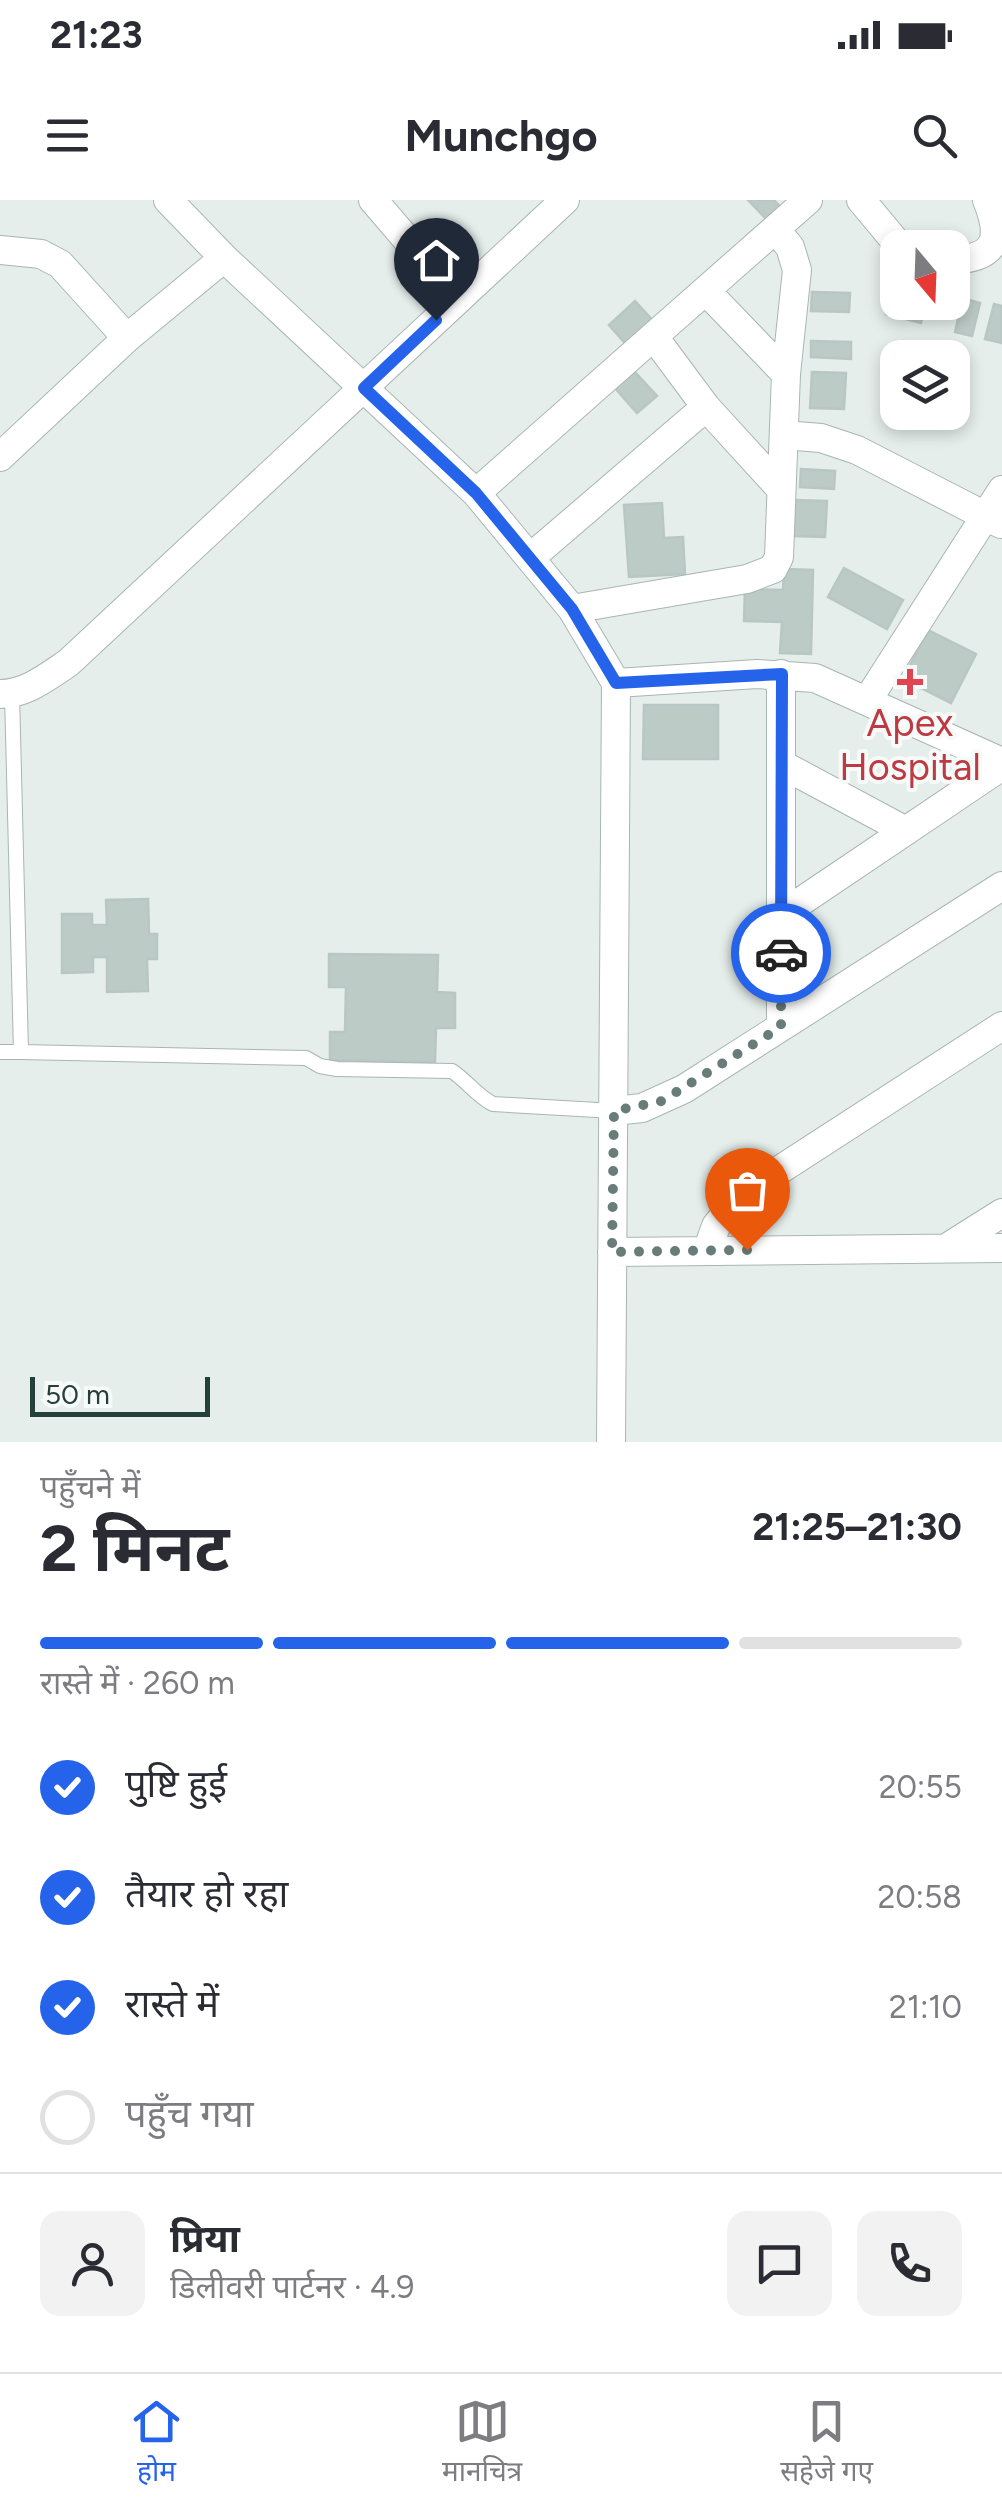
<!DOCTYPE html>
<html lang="hi">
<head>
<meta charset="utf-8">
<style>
  :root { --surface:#fff; --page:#f2f2f3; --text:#2b2b33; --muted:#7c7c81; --line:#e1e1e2; --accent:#2563eb }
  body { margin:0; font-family:Figtree,"Noto Sans Devanagari",sans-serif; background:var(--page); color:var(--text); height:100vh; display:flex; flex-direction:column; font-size:38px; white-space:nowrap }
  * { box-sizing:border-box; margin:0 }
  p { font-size:32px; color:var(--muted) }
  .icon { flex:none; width:55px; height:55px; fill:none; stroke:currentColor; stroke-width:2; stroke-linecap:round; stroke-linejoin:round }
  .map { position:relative; height:1242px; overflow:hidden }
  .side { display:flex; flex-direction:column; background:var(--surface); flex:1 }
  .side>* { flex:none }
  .needle { width:65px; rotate:161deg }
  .controls { position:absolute; left:880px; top:30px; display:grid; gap:20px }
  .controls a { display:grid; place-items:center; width:90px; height:90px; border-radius:20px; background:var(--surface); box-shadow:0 5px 15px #0003; font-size:50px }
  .scale { position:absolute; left:30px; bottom:25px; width:180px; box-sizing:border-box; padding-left:10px; border:5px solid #253f3b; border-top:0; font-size:28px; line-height:35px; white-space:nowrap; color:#253f3b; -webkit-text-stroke:8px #f6faf8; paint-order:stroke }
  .pin { position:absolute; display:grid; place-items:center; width:85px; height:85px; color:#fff; margin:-102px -42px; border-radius:50% 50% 50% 0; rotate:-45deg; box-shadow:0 0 10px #0007 }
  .pin .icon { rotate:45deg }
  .courier { position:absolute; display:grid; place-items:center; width:100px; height:100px; margin:-50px; border:8px solid #2563eb; border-radius:50%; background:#fff; color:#222; box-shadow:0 2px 12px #0007 }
  .summary em { font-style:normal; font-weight:700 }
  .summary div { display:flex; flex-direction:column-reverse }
  .summary { display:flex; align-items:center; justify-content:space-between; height:170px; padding:0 40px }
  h1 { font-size:65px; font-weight:700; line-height:75px }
  .bar { display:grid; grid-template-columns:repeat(4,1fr); gap:15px 10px; align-content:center; height:120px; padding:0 40px }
  .bar i { height:12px; border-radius:8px; background:var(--line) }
  .bar .selected { background:var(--accent) }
  .bar p { grid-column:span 4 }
  .line { display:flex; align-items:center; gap:25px; padding:0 40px; border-top:2px solid var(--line) }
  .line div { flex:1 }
  .round { display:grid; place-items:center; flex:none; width:105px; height:105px; border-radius:20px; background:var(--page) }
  ol { padding:0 40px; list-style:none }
  li { display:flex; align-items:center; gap:30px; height:110px }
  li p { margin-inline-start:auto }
  li .icon { padding:10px; border-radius:50%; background:var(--accent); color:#fff; stroke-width:4 }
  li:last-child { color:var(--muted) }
  li i { width:55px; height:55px; border:5px solid var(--line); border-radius:50% }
  .status { display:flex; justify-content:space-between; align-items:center; height:70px; padding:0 50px; background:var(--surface); direction:ltr }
  .status svg { height:28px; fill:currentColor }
  header { display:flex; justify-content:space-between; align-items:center; height:130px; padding:0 40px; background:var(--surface); font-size:45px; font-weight:700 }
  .dock { display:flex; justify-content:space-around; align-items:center; height:140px; border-top:2px solid var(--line); background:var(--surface); font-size:28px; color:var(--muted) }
  .dock a { display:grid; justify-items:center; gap:5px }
  .dock .selected { color:var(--accent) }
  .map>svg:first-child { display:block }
  .building { fill:#bdcbc7; stroke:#b8c7c3; stroke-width:2.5 }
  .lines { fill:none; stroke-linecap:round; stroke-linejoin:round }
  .lane-casing { stroke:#a8b6b3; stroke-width:16 }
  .street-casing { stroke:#a8b6b3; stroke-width:30 }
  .lane { stroke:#fff; stroke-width:14 }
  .street { stroke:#fff; stroke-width:28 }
  .done { stroke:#687c79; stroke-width:10; stroke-dasharray:0 18 }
  .route { stroke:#2563eb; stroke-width:12 }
  .health-dot { fill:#e0444e; stroke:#f6faf8; stroke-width:4 }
  .labels { text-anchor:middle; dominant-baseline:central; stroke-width:8; stroke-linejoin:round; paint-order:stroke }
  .health-label { font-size:38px; fill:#be3a42; stroke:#f6faf8 }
</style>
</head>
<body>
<div class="status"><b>21:23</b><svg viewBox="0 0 49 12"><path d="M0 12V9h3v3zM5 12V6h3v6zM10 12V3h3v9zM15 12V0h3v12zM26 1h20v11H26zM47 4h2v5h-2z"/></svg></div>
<header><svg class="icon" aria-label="menu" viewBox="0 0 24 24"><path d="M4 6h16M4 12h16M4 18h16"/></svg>Munchgo<svg class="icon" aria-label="search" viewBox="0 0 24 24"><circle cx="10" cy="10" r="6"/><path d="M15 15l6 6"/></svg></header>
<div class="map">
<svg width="1002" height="1242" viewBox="0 0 1002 1242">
  <rect width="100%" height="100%" fill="#e5eeeb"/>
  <!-- building -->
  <path class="building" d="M 748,0 L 774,0 L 782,9 L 769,22 Z
    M 896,78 L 898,102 L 926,102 L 921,123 L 886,114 Z
    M 812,92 L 850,93 L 849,112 L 811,111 Z
    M 963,98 L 980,103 L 972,136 L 955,132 Z
    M 635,101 L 658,126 L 631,150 L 609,125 Z
    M 994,104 L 1002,106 L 1002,143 L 985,139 Z
    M 811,141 L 851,142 L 851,159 L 811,157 Z
    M 634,171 L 657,196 L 637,213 L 615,188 Z
    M 812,172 L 846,173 L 844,209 L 810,208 Z
    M 801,269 L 835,271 L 834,289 L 800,287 Z
    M 793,300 L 827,301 L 825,337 L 792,336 Z
    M 662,303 L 664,338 L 683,337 L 685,374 L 629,377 L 624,305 Z
    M 844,368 L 903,400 L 887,429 L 828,397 Z
    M 784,369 L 813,370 L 811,454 L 780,453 L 782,422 L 744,421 L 745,389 L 783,390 Z
    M 928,430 L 976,454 L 951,503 L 903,479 Z
    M 644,505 L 718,505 L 718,559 L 643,559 Z
    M 148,699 L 149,734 L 157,734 L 157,759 L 147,759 L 148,791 L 107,792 L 107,757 L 93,757 L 93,772 L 62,773 L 62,714 L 92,714 L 92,725 L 107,725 L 106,700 Z
    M 329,754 L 438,755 L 437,792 L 455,793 L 455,828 L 436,828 L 435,862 L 330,860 L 330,832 L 345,832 L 346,787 L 329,787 Z"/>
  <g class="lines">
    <defs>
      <path id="lane" d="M 0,852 L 21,852 L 12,494
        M 21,852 L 306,858 L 320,866 L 337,869 L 452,871 C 467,881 477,896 493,904 L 614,911"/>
      <path id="street" d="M 168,0 L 224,58 L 476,293 L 572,409 L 616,483 L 611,1242
        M 373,0 L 458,99
        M 861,0 L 901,48
        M 0,50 L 41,54 L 60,64 L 127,138 L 224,58
        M 952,60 C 998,58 1002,38 987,0
        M 706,91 L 786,174
        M 654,137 L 706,207 L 781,289
        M 784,235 L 821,238 L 857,250 L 1001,324
        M 0,257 L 127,138
        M 476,293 L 808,0
        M 530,358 L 706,207
        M 572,409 L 747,379 L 773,369 L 779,357 L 786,174 L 797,70 L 790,47 L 775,29
        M 616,483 L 757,474 L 815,478 L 1002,562
        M 0,494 C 26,494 47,477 68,463 L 565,0
        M 867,501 L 1002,290
        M 781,564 L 906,631
        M 781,715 L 1002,566
        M 781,827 L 781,474
        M 614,911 L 642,908 L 684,889 L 1002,686
        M 948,1047 L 1002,1013
        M 707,1051 L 716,1026 L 741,995 L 1002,826
        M 612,1052 L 1002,1048"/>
    </defs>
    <!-- lane casing -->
    <use href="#lane" class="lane-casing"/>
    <!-- street casing -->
    <use href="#street" class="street-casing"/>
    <!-- lane -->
    <use href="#lane" class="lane"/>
    <!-- street -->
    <use href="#street" class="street"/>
  </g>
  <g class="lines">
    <!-- done -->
    <path class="done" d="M 747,1050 L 612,1052 L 614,911 L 662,901 L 781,827 L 781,753"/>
    <!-- route -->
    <path class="route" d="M 436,120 L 364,188 L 476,293 L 572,409 L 616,483 L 782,474 L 781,753"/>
  </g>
  <!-- markers -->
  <path class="health-dot" d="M905 467h10v10h10v10h-10v10h-10v-10h-10v-10h10z"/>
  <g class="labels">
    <!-- health labels -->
    <g class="health-label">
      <text x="910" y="523">Apex<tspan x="910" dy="44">Hospital</tspan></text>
    </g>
  </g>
</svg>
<div class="controls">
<a><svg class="needle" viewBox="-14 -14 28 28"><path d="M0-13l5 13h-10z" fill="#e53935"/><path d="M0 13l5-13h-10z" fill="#7c7c81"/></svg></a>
<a><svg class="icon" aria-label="layers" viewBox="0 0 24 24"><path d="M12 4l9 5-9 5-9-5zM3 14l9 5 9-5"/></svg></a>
</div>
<div class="scale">50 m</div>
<div class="pin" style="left:747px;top:1050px;background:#ea580c"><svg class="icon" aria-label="bag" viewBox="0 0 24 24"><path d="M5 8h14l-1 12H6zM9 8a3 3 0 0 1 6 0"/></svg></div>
<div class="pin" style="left:436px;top:120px;background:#1f2937"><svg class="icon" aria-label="home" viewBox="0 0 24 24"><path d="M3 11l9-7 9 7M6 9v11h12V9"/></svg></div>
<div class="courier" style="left:781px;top:753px"><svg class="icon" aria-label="car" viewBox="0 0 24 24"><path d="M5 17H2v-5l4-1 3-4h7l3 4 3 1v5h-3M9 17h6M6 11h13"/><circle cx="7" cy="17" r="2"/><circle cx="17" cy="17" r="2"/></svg></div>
</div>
<section class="side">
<div class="summary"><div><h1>2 मिनट</h1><p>पहुँचने में</p></div><em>21:25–21:30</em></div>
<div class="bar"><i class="selected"></i><i class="selected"></i><i class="selected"></i><i></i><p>रास्ते में · 260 m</p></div>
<ol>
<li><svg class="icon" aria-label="check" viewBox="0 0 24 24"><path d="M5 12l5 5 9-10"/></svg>पुष्टि हुई<p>20:55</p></li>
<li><svg class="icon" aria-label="check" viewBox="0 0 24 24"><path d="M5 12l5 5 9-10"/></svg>तैयार हो रहा<p>20:58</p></li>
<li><svg class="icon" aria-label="check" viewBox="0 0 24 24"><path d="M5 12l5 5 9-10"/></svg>रास्ते में<p>21:10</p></li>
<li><i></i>पहुँच गया</li>
</ol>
<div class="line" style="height:180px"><a class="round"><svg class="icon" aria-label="person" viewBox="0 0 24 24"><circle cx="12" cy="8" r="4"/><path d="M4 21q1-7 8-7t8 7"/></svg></a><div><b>प्रिया</b><p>डिलीवरी पार्टनर · 4.9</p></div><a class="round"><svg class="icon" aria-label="chat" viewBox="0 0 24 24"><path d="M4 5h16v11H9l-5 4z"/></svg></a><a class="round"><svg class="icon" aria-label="phone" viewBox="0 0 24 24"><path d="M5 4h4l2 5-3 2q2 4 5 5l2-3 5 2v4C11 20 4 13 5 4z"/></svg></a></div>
</section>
<nav class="dock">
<a class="selected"><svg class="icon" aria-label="home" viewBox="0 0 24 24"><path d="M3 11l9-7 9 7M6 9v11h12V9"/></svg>होम</a>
<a><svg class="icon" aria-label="map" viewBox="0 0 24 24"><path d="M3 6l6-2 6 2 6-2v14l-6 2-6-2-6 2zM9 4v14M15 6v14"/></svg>मानचित्र</a>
<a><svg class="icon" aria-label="saved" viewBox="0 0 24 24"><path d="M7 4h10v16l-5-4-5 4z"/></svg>सहेजे गए</a>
</nav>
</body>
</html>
